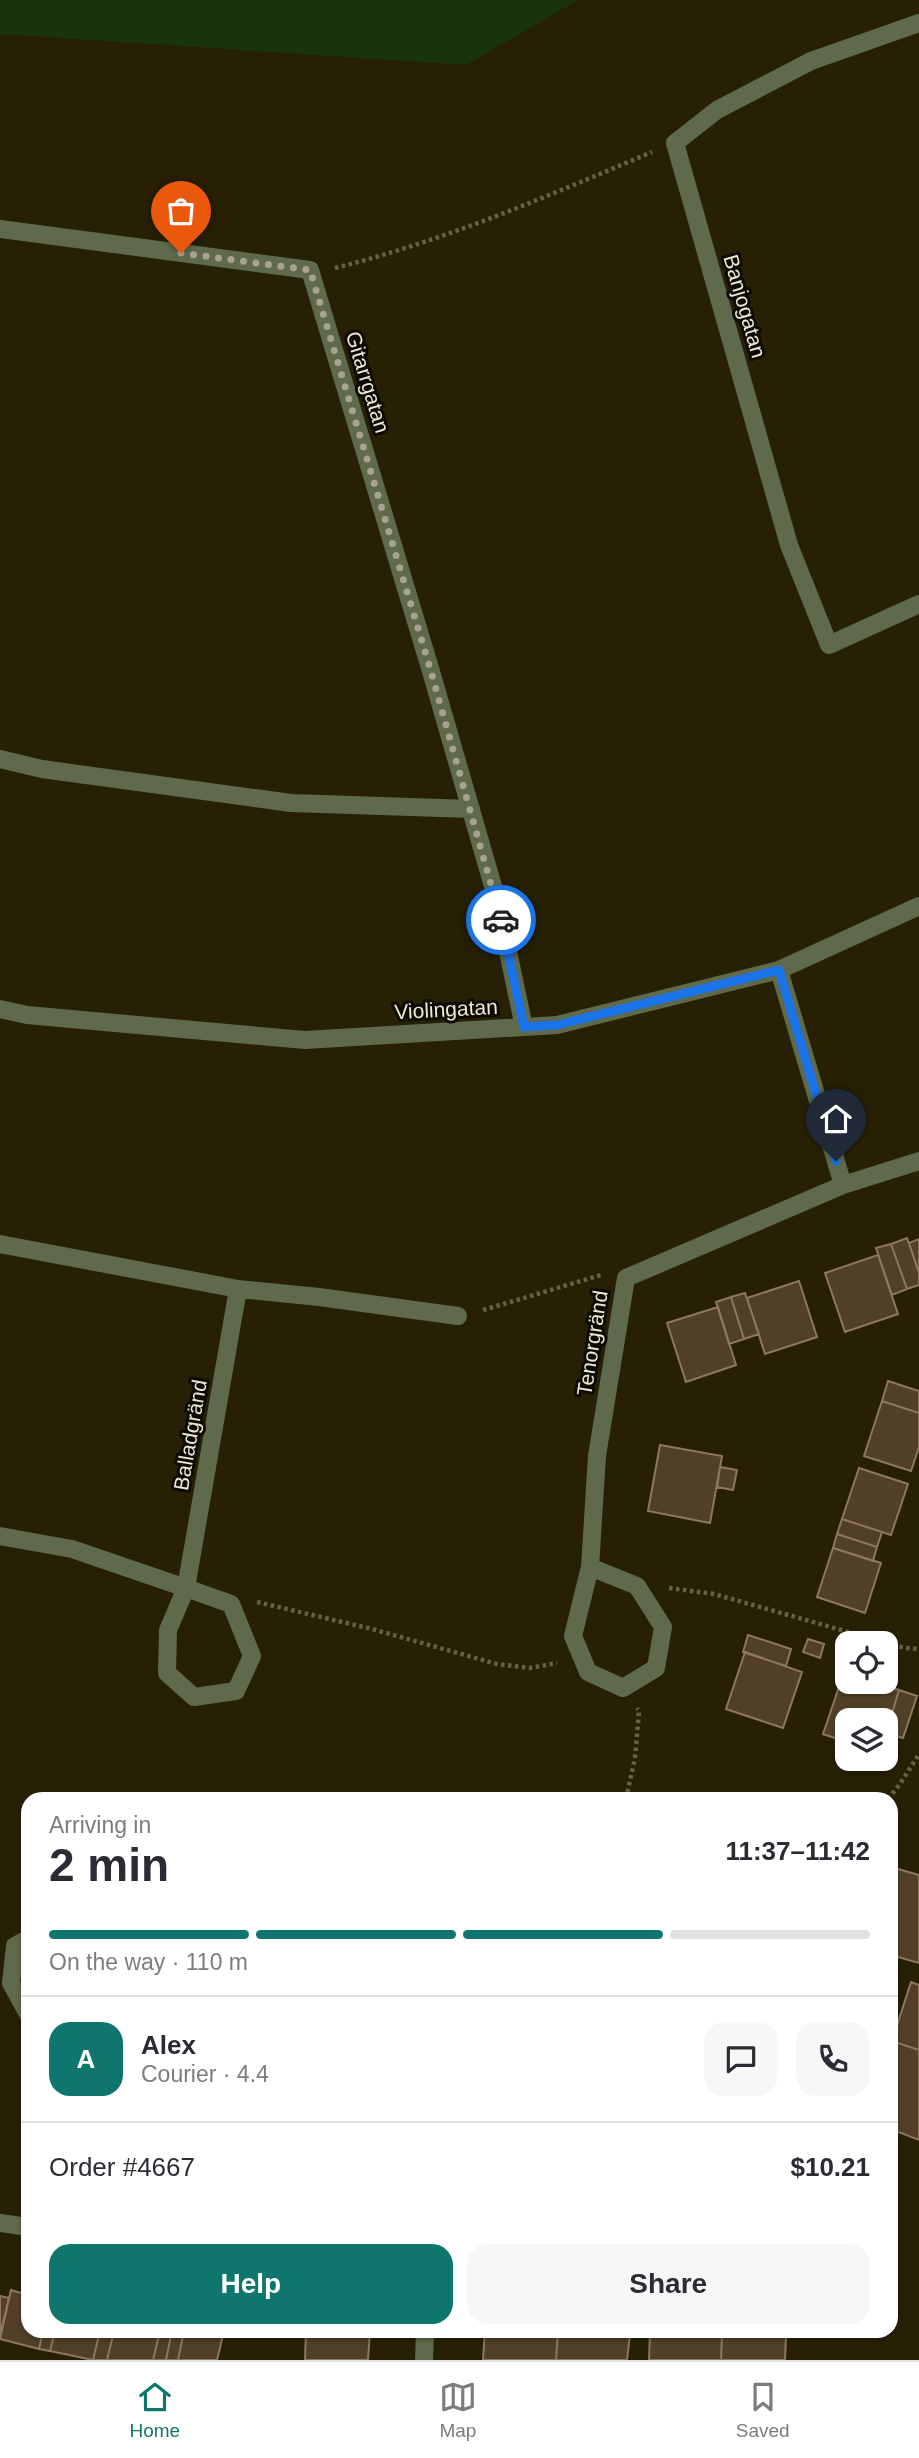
<!DOCTYPE html>
<html lang="en">
<head>
<meta charset="utf-8">
<style>
  :root { --surface:#fff; --page:#f7f7f7; --text:#2b2b33; --muted:#7c7c81; --line:#e1e1e2; --accent:#0f766e }
  body { margin:0; font-family:Arial,sans-serif; background:var(--page); color:var(--text); height:100vh; display:flex; flex-direction:column; font-size:26px; white-space:nowrap }
  * { box-sizing:border-box; margin:0 }
  p { font-size:23px; color:var(--muted) }
  .icon { flex:none; width:38px; height:38px; fill:none; stroke:currentColor; stroke-width:2; stroke-linecap:round; stroke-linejoin:round }
  .map { position:relative; flex:1; overflow:hidden }
  .sheet { position:absolute; left:21px; top:1792px; width:877px; height:546px; display:flex; flex-direction:column; background:var(--surface); border-radius:21px; box-shadow:0 2px 5px #0004 }
  .sheet>* { flex:none }
  .fabs { position:absolute; left:835px; top:1631px; display:grid; gap:14px }
  .fabs a { display:grid; place-items:center; width:63px; height:63px; border-radius:14px; background:var(--surface); box-shadow:0 2px 5px #0004; font-size:35px }
  .pin { position:absolute; display:grid; place-items:center; width:60px; height:60px; color:#fff; margin:-72px -30px; border-radius:50% 50% 50% 0; rotate:-45deg; box-shadow:0 0 7px #0007 }
  .pin .icon { rotate:45deg }
  .courier { position:absolute; display:grid; place-items:center; width:70px; height:70px; margin:-35px; border:5px solid #1a73e8; border-radius:50%; background:#fff; color:#222; box-shadow:0 2px 9px #0007 }
  .headline em { font-style:normal; font-weight:800 }
  .headline div { display:flex; flex-direction:column-reverse }
  .headline { display:flex; align-items:center; justify-content:space-between; height:119px; padding:0 28px }
  h1 { font-size:46px; font-weight:800; line-height:52px }
  .bar { display:grid; grid-template-columns:repeat(4,1fr); gap:10px 7px; align-content:center; height:84px; padding:0 28px }
  .bar i { height:9px; border-radius:5px; background:var(--line) }
  .bar .selected { background:var(--accent) }
  .bar p { grid-column:span 4 }
  .line { display:flex; align-items:center; gap:18px; padding:0 28px; border-top:2px solid var(--line) }
  .line div { flex:1 }
  .round { display:grid; place-items:center; flex:none; width:74px; height:74px; border-radius:21px; background:var(--page) }
  .cta { display:flex; gap:14px; margin-top:auto; padding:14px 28px }
  .cta a { flex:1; height:80px; border-radius:21px; background:var(--accent); color:#fff; font-size:28px; font-weight:800; line-height:80px; text-align:center }
  .cta a+a { background:var(--page); color:var(--text) }
  .menu { display:flex; justify-content:space-around; align-items:center; height:98px; border-top:2px solid var(--line); background:var(--surface); font-size:19px; color:var(--muted) }
  .menu a { display:grid; justify-items:center; gap:4px }
  .menu .selected { color:var(--accent) }
  .map>svg:first-child { display:block }
  .green { fill:#19330a }
  .building { fill:#513f28; stroke:#8c785f; stroke-width:2 }
  .lines { fill:none; stroke-linecap:round; stroke-linejoin:round }
  .path { stroke:#666048; stroke-width:4.5; stroke-dasharray:3.5 3.5; stroke-linecap:butt }
  .minor { stroke:#5f6a4c; stroke-width:18 }
  .done { stroke:#a8a38f; stroke-width:7; stroke-dasharray:0 12.6 }
  .route { stroke:#1a73e8; stroke-width:9 }
  .labels { text-anchor:middle; dominant-baseline:central; stroke-width:6; stroke-linejoin:round; paint-order:stroke }
  .street-label { font-size:21px; fill:#ede9d9; stroke:#0d0a02 }
</style>
</head>
<body>
<div class="map">
<svg width="919" height="2360" viewBox="0 0 919 2360">
  <rect width="100%" height="100%" fill="#272005"/>
  <!-- green -->
  <path class="green" d="M 0,0 L 578,0 L 466,65 L 0,34 Z"/>
  <!-- building -->
  <path class="building" d="M 907,1238 L 919,1273 L 919,1285 L 907,1289 L 891,1244 Z
    M 919,1239 L 919,1273 L 909,1243 Z
    M 891,1244 L 907,1289 L 892,1295 L 876,1248 Z
    M 878,1255 L 898,1314 L 845,1332 L 825,1273 Z
    M 799,1281 L 817,1337 L 765,1354 L 747,1298 Z
    M 745,1293 L 759,1334 L 744,1339 L 731,1297 Z
    M 731,1297 L 744,1339 L 729,1344 L 716,1302 Z
    M 718,1307 L 736,1365 L 686,1382 L 667,1323 Z
    M 888,1381 L 919,1391 L 919,1413 L 882,1401 Z
    M 882,1401 L 919,1413 L 919,1447 L 911,1471 L 864,1456 Z
    M 660,1445 L 722,1456 L 710,1523 L 648,1511 Z
    M 720,1467 L 737,1470 L 733,1490 L 717,1487 Z
    M 859,1468 L 908,1484 L 891,1535 L 842,1519 Z
    M 842,1519 L 882,1532 L 877,1547 L 837,1534 Z
    M 837,1534 L 877,1547 L 873,1561 L 833,1548 Z
    M 833,1548 L 881,1563 L 865,1613 L 817,1597 Z
    M 748,1635 L 791,1649 L 786,1666 L 743,1652 Z
    M 808,1639 L 824,1644 L 820,1658 L 803,1652 Z
    M 745,1652 L 802,1672 L 783,1728 L 726,1709 Z
    M 844,1672 L 847,1673 L 847,1682 L 873,1682 L 899,1690 L 886,1733 L 886,1720 L 847,1720 L 847,1742 L 823,1734 Z
    M 899,1690 L 917,1696 L 903,1738 L 886,1733 Z
    M 891,1867 L 919,1875 L 919,1963 L 891,1955 Z
    M 911,1982 L 919,1985 L 919,2050 L 892,2041 Z
    M 892,2041 L 919,2050 L 919,2140 L 891,2129 Z
    M 11,2290 L 28,2295 L 28,2331 L 43,2331 L 39,2349 L 0,2339 Z
    M 0,2296 L 9,2298 L 0,2334 Z
    M 43,2331 L 55,2331 L 50,2351 L 39,2349 Z
    M 55,2331 L 100,2331 L 93,2360 L 50,2351 Z
    M 100,2331 L 114,2331 L 107,2360 L 93,2360 Z
    M 114,2331 L 160,2331 L 153,2360 L 107,2360 Z
    M 160,2331 L 172,2331 L 166,2360 L 153,2360 Z
    M 172,2331 L 184,2331 L 178,2360 L 166,2360 Z
    M 184,2331 L 224,2331 L 217,2360 L 178,2360 Z
    M 306,2331 L 370,2331 L 368,2360 L 305,2360 Z
    M 485,2331 L 558,2331 L 556,2360 L 483,2360 Z
    M 558,2331 L 630,2335 L 627,2360 L 556,2360 Z
    M 650,2332 L 722,2334 L 721,2360 L 649,2360 Z
    M 722,2334 L 786,2336 L 785,2360 L 721,2360 Z"/>
  <g class="lines">
    <!-- path -->
    <path class="path" d="M 335,268 C 444,241 548,196 652,152
      M 483,1310 L 601,1275
      M 669,1588 L 714,1594 L 905,1648 L 919,1649
      M 257,1602 L 372,1629 L 497,1664 L 530,1668 L 557,1663
      M 626,1799 L 635,1758 L 639,1711 L 637,1708
      M 888,1799 L 900,1784 L 919,1754"/>
    <!-- minor -->
    <path class="minor" d="M 919,23 L 811,61 L 717,110 L 675,143 L 789,545 L 829,645 L 919,604
      M 0,229 L 310,270 L 430,668 L 497,900 L 524,1027
      M 0,759 L 42,769 L 291,803 L 471,809
      M 779,970 L 843,1185 L 919,1161
      M 0,1009 L 27,1015 L 305,1040 L 557,1025 L 779,970 L 919,906
      M 0,1244 L 238,1289 L 186,1588 L 231,1604 L 252,1656 L 236,1691 L 194,1697 L 167,1673 L 168,1630 L 186,1588 L 72,1549 L 0,1536
      M 238,1289 L 319,1297 L 458,1316
      M 590,1567 L 573,1636 L 588,1672 L 623,1688 L 656,1668 L 663,1627 L 637,1586 L 590,1567 L 597,1456 L 626,1278 L 843,1185
      M 28,1939 L 15,1946 L 11,1983 L 28,2014
      M 0,2223 L 28,2227
      M 424,2360 L 425,2331"/>
  </g>
  <g class="lines">
    <!-- done -->
    <path class="done" d="M 181,253 L 310,270 L 430,668 L 501,920"/>
    <!-- route -->
    <path class="route" d="M 501,920 L 524,1027 L 557,1025 L 779,970 L 836,1161"/>
  </g>
  <g class="labels">
    <!-- street labels -->
    <g class="street-label">
      <text transform="translate(745 306) rotate(74)">Banjogatan</text>
      <text transform="translate(368 382) rotate(73)">Gitarrgatan</text>
      <text transform="translate(446 1009) rotate(-3)">Violingatan</text>
      <text transform="translate(592 1343) rotate(-81)">Tenorgränd</text>
      <text transform="translate(190 1435) rotate(-80)">Balladgränd</text>
    </g>
  </g>
</svg>
<div class="fabs">
<a><svg class="icon" aria-label="locate" viewBox="0 0 24 24"><circle cx="12" cy="12" r="6"/><path d="M12 2v4M12 18v4M2 12h4M18 12h4"/></svg></a>
<a><svg class="icon" aria-label="layers" viewBox="0 0 24 24"><path d="M12 4l9 5-9 5-9-5zM3 14l9 5 9-5"/></svg></a>
</div>
<div class="pin" style="left:181px;top:253px;background:#ea580c"><svg class="icon" aria-label="bag" viewBox="0 0 24 24"><path d="M5 8h14l-1 12H6zM9 8a3 3 0 0 1 6 0"/></svg></div>
<div class="pin" style="left:836px;top:1161px;background:#1f2937"><svg class="icon" aria-label="home" viewBox="0 0 24 24"><path d="M3 11l9-7 9 7M6 9v11h12V9"/></svg></div>
<div class="courier" style="left:501px;top:920px"><svg class="icon" aria-label="car" viewBox="0 0 24 24"><path d="M5 17H2v-5l4-1 3-4h7l3 4 3 1v5h-3M9 17h6M6 11h13"/><circle cx="7" cy="17" r="2"/><circle cx="17" cy="17" r="2"/></svg></div>
<section class="sheet">
<div class="headline"><div><h1>2 min</h1><p>Arriving in</p></div><em>11:37–11:42</em></div>
<div class="bar"><i class="selected"></i><i class="selected"></i><i class="selected"></i><i></i><p>On the way · 110 m</p></div>
<div class="line" style="height:126px"><b class="round" style="background:var(--accent);color:#fff">A</b><div><b>Alex</b><p>Courier · 4.4</p></div><a class="round"><svg class="icon" aria-label="chat" viewBox="0 0 24 24"><path d="M4 5h16v11H9l-5 4z"/></svg></a><a class="round"><svg class="icon" aria-label="phone" viewBox="0 0 24 24"><path d="M5 4h4l2 5-3 2q2 4 5 5l2-3 5 2v4C11 20 4 13 5 4z"/></svg></a></div>
<div class="line" style="height:91px"><div>Order #4667</div><b>$10.21</b></div>
<div class="cta"><a>Help</a><a>Share</a></div>
</section>
</div>
<nav class="menu">
<a class="selected"><svg class="icon" aria-label="home" viewBox="0 0 24 24"><path d="M3 11l9-7 9 7M6 9v11h12V9"/></svg>Home</a>
<a><svg class="icon" aria-label="map" viewBox="0 0 24 24"><path d="M3 6l6-2 6 2 6-2v14l-6 2-6-2-6 2zM9 4v14M15 6v14"/></svg>Map</a>
<a><svg class="icon" aria-label="saved" viewBox="0 0 24 24"><path d="M7 4h10v16l-5-4-5 4z"/></svg>Saved</a>
</nav>
</body>
</html>
